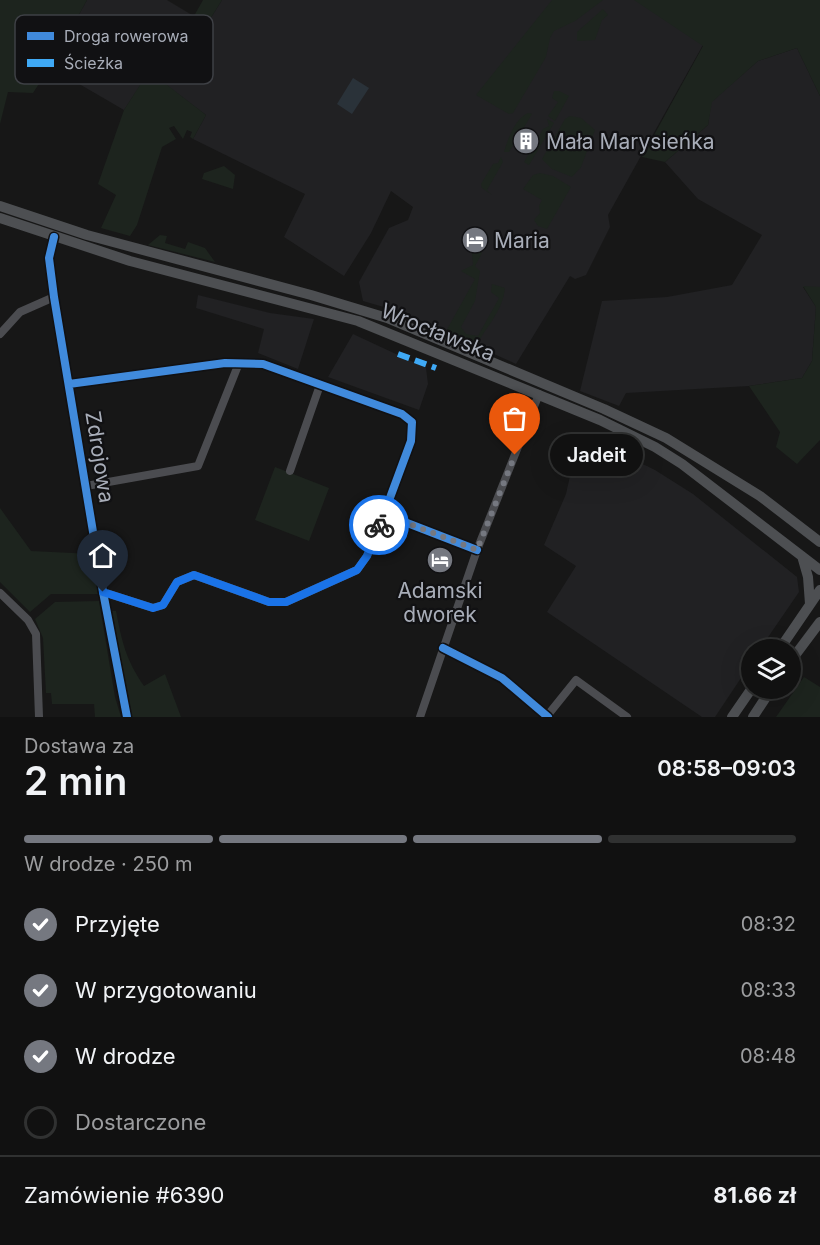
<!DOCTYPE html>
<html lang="pl">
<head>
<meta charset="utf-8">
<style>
  :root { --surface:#111; --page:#1a1a1a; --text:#f1f3f6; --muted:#9c9d9f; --line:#303131; --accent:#757880 }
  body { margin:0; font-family:Inter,sans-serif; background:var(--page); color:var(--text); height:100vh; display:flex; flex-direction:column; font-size:22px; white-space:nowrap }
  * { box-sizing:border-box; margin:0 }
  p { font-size:20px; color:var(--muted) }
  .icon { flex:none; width:33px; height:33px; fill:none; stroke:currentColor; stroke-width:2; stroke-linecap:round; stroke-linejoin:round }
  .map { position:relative; height:717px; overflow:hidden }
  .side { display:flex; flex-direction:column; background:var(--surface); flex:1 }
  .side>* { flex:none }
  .tools { position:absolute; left:741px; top:639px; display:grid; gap:12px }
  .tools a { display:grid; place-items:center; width:60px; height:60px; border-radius:50%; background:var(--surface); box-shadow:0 6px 24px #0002,0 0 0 2px var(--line); font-size:30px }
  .pin { position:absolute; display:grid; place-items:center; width:51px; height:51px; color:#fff; margin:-62px -26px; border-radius:50% 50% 50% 0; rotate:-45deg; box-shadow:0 0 6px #0007 }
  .pin .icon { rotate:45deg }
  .courier { position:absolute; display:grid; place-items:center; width:60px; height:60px; margin:-30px; border:4px solid #1a73e8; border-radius:50%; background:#fff; color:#222; box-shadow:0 2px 8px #0007 }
  .bubble { position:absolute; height:42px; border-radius:21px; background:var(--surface); box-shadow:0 6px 24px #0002,0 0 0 2px var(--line); font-size:20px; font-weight:600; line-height:42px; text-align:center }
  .head em { font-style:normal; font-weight:600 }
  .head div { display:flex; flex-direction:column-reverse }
  .head { display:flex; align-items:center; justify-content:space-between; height:102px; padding:0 24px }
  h1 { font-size:39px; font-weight:600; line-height:45px }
  .bar { display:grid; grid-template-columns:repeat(4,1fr); gap:9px 6px; align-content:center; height:72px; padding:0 24px }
  .bar i { height:8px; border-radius:4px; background:var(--line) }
  .bar .current { background:var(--accent) }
  .bar p { grid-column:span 4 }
  .line { display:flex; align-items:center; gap:15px; padding:0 24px; border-top:2px solid var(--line) }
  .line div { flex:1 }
  ol { padding:0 24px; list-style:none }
  li { display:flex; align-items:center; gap:18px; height:66px }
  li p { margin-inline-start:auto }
  li .icon { padding:6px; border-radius:50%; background:var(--accent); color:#fff; stroke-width:4 }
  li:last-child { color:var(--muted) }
  li i { width:33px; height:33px; border:3px solid var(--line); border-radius:50% }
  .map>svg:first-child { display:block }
  .built { fill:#212123 }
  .green { fill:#1d241e }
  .water { fill:#2a3239 }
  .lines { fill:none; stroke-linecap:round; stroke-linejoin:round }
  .stream { stroke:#2a3239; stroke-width:3 }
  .minor { stroke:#4b4c50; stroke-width:8 }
  .major { stroke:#4d4f52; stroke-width:10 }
  .quiet { stroke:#3fa9f5; stroke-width:6; stroke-dasharray:12 6; stroke-linecap:butt }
  .cycleway-casing { stroke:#111113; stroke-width:11 }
  .cycleway { stroke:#408adc; stroke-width:8 }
  .done { stroke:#757880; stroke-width:6; stroke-dasharray:0 10.8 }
  .route { stroke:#1a73e8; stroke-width:8 }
  .labels { text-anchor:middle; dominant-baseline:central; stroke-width:4.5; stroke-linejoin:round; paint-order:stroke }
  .poi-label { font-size:21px; fill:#a8adb8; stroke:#111113; text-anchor:start }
  .street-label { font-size:21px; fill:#a8adb8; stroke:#111113 }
  .key { fill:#111113; stroke:#3e4045; stroke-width:1.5 }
  .key-label { font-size:16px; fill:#a8adb8 }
</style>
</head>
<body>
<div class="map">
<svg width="820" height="717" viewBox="0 0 820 717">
  <rect width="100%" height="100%" fill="#171717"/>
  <!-- built -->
  <path class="built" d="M 87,0 L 167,0 L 207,24 L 222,0 L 728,0 L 608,215 L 610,227 L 586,275 L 575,279 L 570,276 L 516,364 L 404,313 L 363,301 L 359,282 L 389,228 L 408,220 L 413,207 L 391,191 L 371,233 L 344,276 L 284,237 L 305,194 L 193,139 L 206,115 L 149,72 L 124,110 L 50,67 Z
    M 797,48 L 820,96 L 820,287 L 803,287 L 816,307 L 812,361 L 802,378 L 749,386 L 626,393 L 619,406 L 580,391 L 602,301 L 667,297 L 732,285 L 762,235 L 698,199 L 665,162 L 708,125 L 711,102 L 758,61 Z
    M 198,295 L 270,313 L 314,319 L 298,369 L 258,353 L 264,329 L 196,308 Z
    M 353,334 L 426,368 L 428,384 L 419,410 L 328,377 Z
    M 586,436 L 655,470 L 693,494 L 797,577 L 799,592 L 760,649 L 752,650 L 751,663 L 715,717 L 702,717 L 547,612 L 576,566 L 544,545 L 566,494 L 572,467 Z"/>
  <!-- green -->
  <path class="green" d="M 0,0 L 87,0 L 50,67 L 33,93 L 8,92 L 0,124 Z
    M 203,0 L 222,0 L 207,24 L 194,16 Z
    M 552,0 L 603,0 L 575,21 L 554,31 L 550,38 L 546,57 L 513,113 L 509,114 L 476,95 Z
    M 634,0 L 820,0 L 820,96 L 797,48 L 758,61 L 712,102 L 708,125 L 665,162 L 642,157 L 703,46 Z
    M 603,9 L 608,15 L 602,20 L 595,40 L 577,41 L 577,32 Z
    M 149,71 L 206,115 L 193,139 L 190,137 L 192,132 L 187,130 L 183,139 L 174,126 L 169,128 L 176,139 L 162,147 L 137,225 L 130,236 L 101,228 L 116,195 L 98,184 L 124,110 Z
    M 554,91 L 559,91 L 569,96 L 555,121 L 548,116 L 558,102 L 552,98 Z
    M 528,113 L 532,114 L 509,152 L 504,152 C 507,141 515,118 528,113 Z
    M 570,116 L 581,118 L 595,130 L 581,167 L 572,177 L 552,169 L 542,159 L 565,119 Z
    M 547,119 L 554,123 L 529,165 L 524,162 L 543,129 L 549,126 Z
    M 501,157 L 503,162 L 487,190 L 492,195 L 482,188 L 481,184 L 493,164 L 498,163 Z
    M 224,166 L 235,175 L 233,189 L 202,179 L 204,173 Z
    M 540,173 L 553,176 L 571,187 L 547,229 L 538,226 L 534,220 L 540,213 L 539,206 L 542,200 L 523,189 L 533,175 Z
    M 160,235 L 167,236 L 165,243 L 185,249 L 188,242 L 205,248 L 215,262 L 148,245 Z
    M 477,245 L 482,253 L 475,266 L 480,271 L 475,301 L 461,327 L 466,334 L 478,336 L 499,298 L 491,292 L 492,284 L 505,288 C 503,310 487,326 476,346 L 445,333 L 475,279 L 461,271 L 473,265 L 472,253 Z
    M 803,286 L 820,287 L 820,440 L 797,464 L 776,447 L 780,432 L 749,386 L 802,378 L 812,361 L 816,307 Z
    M 275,467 L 329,488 L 309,541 L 255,520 Z
    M 0,508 L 31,551 L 93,554 L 98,594 L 51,594 L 30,612 L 0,582 Z
    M 99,601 L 115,697 L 121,717 L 95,717 L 94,704 L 52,704 L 51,693 L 46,693 L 43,638 L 35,619 L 55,602 Z
    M 112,611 L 116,611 C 122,642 126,660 144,686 L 165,674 L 181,717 L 132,717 Z
    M 804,677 L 820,687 L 820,717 L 776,717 Z"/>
  <!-- water -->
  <path class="water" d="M 353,78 L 369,88 L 352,114 L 337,104 Z"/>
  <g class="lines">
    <!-- stream -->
    <path class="stream" d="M 567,146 L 571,145"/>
    <!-- minor -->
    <path class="minor" d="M 54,237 L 49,258 L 54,297 L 103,592 L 127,717
      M 0,334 L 20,312 L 54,297
      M 69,384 L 225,363 L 263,364 L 402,414 L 412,422 L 411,441 L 384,514 L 477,550
      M 290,471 L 320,385
      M 86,486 L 198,466 L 239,363
      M 103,592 L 153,608 L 163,605 L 177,582 L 194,575 L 269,602 L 286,602 L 357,570 L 367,556 L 384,514
      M 0,593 L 28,620 L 36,634 L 39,717
      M 443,648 L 502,678 L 548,717
      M 547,716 L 576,680 L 627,717
      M 420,717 L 477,550 L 539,394"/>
    <!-- major -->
    <path class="major" d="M 0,206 L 87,235 L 311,295 L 387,318 L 604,409 L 666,438 L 760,496 L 820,542
      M 0,218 L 130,261 L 358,321 L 600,420 L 655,447 L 682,464 L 820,570
      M 802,556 L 808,577 L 810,604
      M 779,650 L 820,590
      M 790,662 L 820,622
      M 732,717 L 752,688
      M 753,717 L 772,688"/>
    <!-- quiet -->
    <path class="quiet" d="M 398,354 L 436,368"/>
    <defs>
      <path id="cycleway" d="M 54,237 L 49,258 L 54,297 L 103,592 L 127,717
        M 69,384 L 225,363 L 263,364 L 402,414 L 412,422 L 411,441 L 384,514 L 477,550
        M 443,648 L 502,678 L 548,717"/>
    </defs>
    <!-- cycleway casing -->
    <use href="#cycleway" class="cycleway-casing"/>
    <!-- cycleway -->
    <use href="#cycleway" class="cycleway"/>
  </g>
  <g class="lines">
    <!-- done -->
    <path class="done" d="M 379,525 L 384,514 L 477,550 L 515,455"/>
    <!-- route -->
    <path class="route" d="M 103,592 L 153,608 L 163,605 L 177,582 L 194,575 L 269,602 L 286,602 L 357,570 L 367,556 L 379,525"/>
  </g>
  <!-- icons -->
  <defs>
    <symbol id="building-disc" viewBox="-11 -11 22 22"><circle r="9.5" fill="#757880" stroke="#111113"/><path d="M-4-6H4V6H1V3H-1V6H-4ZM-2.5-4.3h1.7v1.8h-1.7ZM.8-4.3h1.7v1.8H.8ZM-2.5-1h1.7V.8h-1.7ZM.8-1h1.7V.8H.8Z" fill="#fff"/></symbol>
    <symbol id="hotel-disc" viewBox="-11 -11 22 22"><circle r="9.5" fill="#757880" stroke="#111113"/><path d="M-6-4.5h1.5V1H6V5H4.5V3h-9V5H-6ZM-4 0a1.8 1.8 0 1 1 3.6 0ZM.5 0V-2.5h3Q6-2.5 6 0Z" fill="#fff"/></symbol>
  </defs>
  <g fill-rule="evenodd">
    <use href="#building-disc" x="511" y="126" width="30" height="30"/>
    <use href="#hotel-disc" x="460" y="225" width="30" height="30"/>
    <use href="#hotel-disc" x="425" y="545" width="30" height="30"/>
  </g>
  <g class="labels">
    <!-- poi labels -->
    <g class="poi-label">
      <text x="546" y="141">Mała Marysieńka</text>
      <text x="494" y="240">Maria</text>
      <text x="440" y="590" text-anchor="middle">Adamski<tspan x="440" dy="24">dworek</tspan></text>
    </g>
    <!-- street labels -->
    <g class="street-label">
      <text transform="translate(438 332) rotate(22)">Wrocławska</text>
      <text transform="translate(100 457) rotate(81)">Zdrojowa</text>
    </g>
  </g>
  <!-- legend -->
  <rect x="15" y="15" width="198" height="69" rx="9" class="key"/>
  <rect x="27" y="32" width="27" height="8" fill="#408adc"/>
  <rect x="27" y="59" width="27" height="8" fill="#3fa9f5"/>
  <g class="key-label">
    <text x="64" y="42">Droga rowerowa</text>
    <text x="64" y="69">Ścieżka</text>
  </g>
</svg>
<div class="tools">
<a><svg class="icon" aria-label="layers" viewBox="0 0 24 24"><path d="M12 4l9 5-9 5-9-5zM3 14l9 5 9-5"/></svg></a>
</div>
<div class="pin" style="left:515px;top:455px;background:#ea580c"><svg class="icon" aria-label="bag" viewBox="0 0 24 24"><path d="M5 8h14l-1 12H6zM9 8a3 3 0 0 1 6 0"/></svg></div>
<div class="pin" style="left:103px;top:592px;background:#1f2937"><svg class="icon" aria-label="home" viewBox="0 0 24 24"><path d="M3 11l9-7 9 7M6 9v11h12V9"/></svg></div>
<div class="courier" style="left:379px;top:525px"><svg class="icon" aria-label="bike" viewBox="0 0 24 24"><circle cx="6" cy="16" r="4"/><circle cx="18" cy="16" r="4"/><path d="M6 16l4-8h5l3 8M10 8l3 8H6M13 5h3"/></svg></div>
<div class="bubble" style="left:550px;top:434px;width:93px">Jadeit</div>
</div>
<section class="side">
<div class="head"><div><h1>2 min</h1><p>Dostawa za</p></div><em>08:58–09:03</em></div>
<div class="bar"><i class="current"></i><i class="current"></i><i class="current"></i><i></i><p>W drodze · 250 m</p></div>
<ol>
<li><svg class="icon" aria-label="check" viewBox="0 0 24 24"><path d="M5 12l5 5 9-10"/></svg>Przyjęte<p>08:32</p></li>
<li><svg class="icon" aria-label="check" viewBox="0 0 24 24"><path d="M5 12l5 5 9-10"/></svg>W przygotowaniu<p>08:33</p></li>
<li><svg class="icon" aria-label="check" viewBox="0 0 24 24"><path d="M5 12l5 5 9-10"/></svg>W drodze<p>08:48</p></li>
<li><i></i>Dostarczone</li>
</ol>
<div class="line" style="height:78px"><div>Zamówienie #6390</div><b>81.66 zł</b></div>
</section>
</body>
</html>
